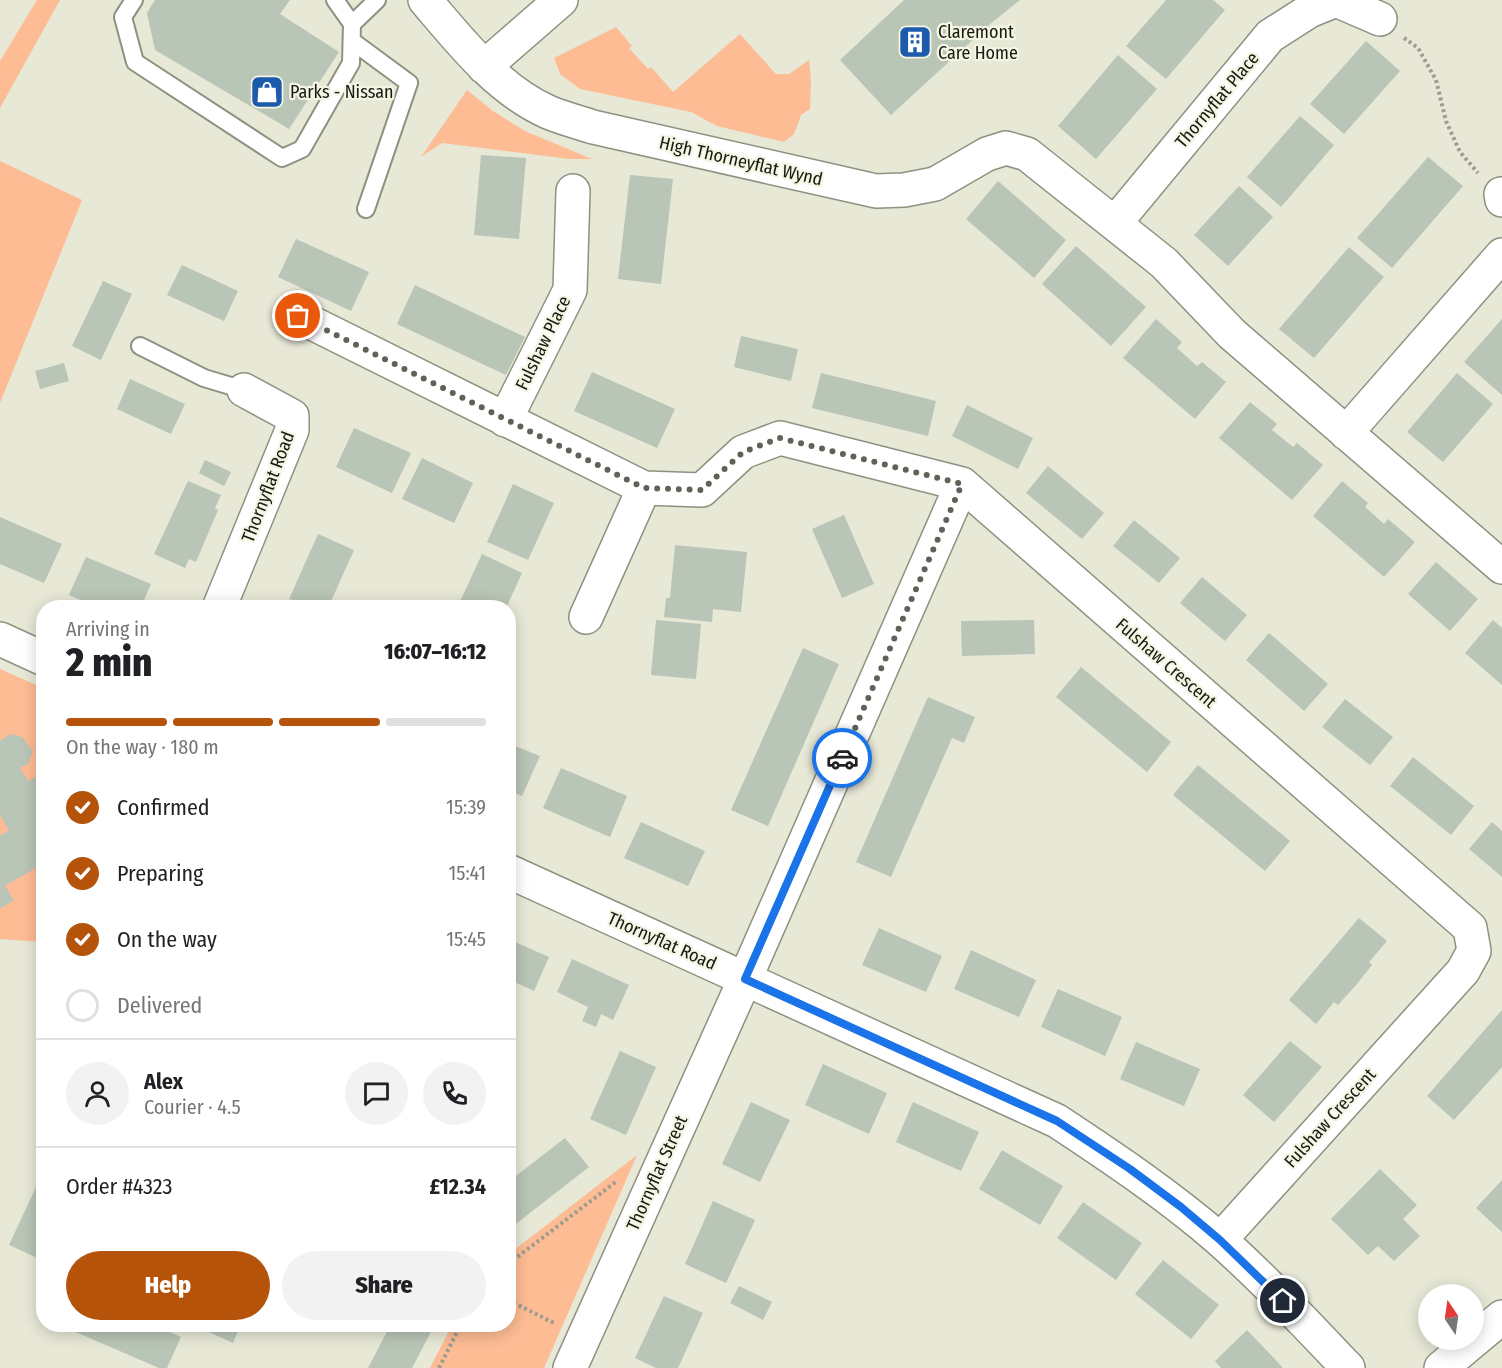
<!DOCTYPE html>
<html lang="en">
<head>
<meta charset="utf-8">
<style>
  :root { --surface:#fff; --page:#f2f2f2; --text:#202124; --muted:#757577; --line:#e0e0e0; --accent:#b45309 }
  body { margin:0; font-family:"Fira Sans Condensed",sans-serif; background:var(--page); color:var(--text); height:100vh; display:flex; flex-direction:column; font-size:22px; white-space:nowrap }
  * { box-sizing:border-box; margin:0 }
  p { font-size:20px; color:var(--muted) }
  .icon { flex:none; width:33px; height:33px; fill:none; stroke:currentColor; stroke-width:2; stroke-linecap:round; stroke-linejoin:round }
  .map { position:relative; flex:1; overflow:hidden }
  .details { position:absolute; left:36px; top:600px; width:480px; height:732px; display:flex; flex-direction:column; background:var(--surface); border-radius:24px; box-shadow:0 3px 15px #0003 }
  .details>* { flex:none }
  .needle { width:39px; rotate:347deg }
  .controls { position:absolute; left:1418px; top:1284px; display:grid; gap:12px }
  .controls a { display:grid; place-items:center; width:66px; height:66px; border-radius:50%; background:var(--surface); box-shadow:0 3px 15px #0003; font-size:30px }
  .pin { position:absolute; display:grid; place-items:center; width:51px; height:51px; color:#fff; margin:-26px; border:3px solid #fff; border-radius:50%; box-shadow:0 2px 6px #0007 }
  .courier { position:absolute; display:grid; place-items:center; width:60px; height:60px; margin:-30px; border:4px solid #1a73e8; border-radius:50%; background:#fff; color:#222; box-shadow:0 2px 8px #0007 }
  .overview em { font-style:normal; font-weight:800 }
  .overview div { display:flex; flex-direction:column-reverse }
  .overview { display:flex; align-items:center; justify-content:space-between; height:102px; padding:0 30px }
  h1 { font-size:39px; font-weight:800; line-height:45px }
  .bar { display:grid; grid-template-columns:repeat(4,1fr); gap:9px 6px; align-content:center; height:72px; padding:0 30px }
  .bar i { height:8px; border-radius:4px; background:var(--line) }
  .bar .selected { background:var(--accent) }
  .bar p { grid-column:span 4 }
  .line { display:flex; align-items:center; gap:15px; padding:0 30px; border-top:2px solid var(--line) }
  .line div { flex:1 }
  .round { display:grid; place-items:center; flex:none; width:63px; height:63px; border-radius:32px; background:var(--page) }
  ol { padding:0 30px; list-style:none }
  li { display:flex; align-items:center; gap:18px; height:66px }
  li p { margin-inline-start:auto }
  li .icon { padding:6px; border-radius:50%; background:var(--accent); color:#fff; stroke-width:4 }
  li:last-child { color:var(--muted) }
  li i { width:33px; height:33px; border:3px solid var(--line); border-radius:50% }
  .cta { display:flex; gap:12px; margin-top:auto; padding:12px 30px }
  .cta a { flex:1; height:69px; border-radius:36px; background:var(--accent); color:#fff; font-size:24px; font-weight:800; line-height:69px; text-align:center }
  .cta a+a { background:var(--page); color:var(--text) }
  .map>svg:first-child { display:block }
  .green { fill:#fdbc94 }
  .building { fill:#b9c5b6 }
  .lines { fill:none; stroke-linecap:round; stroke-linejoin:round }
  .service-casing { stroke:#8f9180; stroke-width:20 }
  .minor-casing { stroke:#8f9180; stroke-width:36 }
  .path { stroke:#9d9d90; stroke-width:4; stroke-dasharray:3 3; stroke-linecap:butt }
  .service { stroke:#fff; stroke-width:16 }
  .minor { stroke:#fff; stroke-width:33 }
  .done { stroke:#616157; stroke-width:6; stroke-dasharray:0 10.8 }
  .route { stroke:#1a73e8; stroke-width:8 }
  .labels { text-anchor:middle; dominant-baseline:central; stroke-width:4.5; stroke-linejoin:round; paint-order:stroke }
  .poi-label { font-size:18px; fill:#191913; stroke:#f4f6e3; text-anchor:start }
  .street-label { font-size:18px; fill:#191913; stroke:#f4f6e3 }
</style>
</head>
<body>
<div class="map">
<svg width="1502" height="1368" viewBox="0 0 1502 1368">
  <rect width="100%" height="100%" fill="#e7e8d6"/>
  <!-- green -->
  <path class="green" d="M 37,0 L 60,0 L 0,108 L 0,61 Z
    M 616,27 L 632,46 L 629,48 L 648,69 L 651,67 L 673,92 L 740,34 L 776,74 L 789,74 L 809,60 L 811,81 L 810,109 L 801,115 L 794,134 L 784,142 L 717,126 L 691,112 L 580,89 L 560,74 L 554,58 Z
    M 467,90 L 493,111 L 525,131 L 592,159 L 569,159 L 442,143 L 421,157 Z
    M 0,161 L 82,200 L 0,403 Z
    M 0,669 L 43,688 L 43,942 L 0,939 Z
    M 637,1155 L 544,1368 L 430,1368 L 452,1325 L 508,1324 L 509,1254 Z"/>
  <!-- building -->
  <path class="building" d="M 155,0 L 290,0 L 280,14 L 339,52 L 289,129 L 155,50 L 147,13 Z
    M 904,0 L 1020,0 L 989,25 L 891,115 L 840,60 Z
    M 1166,0 L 1213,0 L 1225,10 L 1166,79 L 1126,46 Z
    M 1366,41 L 1400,71 L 1344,134 L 1310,104 Z
    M 1118,55 L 1157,89 L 1096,159 L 1058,126 Z
    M 1300,116 L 1334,145 L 1281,207 L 1247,177 Z
    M 481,155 L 526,158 L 519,239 L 474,235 Z
    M 1428,157 L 1463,186 L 1392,268 L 1357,238 Z
    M 630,175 L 673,179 L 661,284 L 618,279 Z
    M 998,181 L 1066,240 L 1034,278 L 966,219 Z
    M 1239,186 L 1273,217 L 1228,266 L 1194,235 Z
    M 296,239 L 369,272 L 351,311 L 278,277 Z
    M 1076,246 L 1146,307 L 1111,346 L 1042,284 Z
    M 1349,247 L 1384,277 L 1314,358 L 1279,329 Z
    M 182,265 L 238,291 L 224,321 L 167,295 Z
    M 103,281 L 132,294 L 101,360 L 72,346 Z
    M 415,285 L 525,337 L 506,375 L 397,324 Z
    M 1156,319 L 1182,342 L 1177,348 L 1197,366 L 1202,362 L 1226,382 L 1195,419 L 1123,358 Z
    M 1502,319 L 1502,395 L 1464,362 Z
    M 741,336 L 798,349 L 791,381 L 734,367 Z
    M 64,363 L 69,381 L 40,389 L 35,371 Z
    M 592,372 L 675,409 L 657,448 L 574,411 Z
    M 821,373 L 936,401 L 928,436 L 812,408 Z
    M 1457,373 L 1493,404 L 1443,462 L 1407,432 Z
    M 130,379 L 185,404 L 171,434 L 117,409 Z
    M 1250,402 L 1277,424 L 1272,430 L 1293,447 L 1297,443 L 1323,465 L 1292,500 L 1219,438 Z
    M 967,405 L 1033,438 L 1018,469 L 952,436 Z
    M 354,428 L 411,453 L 392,493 L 336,467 Z
    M 422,458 L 473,483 L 454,523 L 402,499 Z
    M 205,460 L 231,472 L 224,486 L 199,473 Z
    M 1048,466 L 1104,513 L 1082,539 L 1026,493 Z
    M 188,481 L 221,495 L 215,508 L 218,510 L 196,562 L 189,559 L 185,568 L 154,554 Z
    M 1342,481 L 1368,503 L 1365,507 L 1384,524 L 1388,519 L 1415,542 L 1384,577 L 1313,516 Z
    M 513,484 L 554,503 L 528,560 L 487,542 Z
    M 844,515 L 874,584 L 842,598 L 812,529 Z
    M 0,517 L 62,544 L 44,583 L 0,564 Z
    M 1134,520 L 1180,558 L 1159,583 L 1113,546 Z
    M 318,534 L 354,550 L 328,608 L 290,608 L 293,600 L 289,599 Z
    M 675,545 L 747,552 L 741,612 L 713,609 L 712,622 L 664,617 L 666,598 L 670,598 Z
    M 482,554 L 522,573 L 506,608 L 457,608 Z
    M 86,557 L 151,584 L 141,607 L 97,607 L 69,595 Z
    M 1436,562 L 1478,599 L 1450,631 L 1408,594 Z
    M 1202,577 L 1247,615 L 1225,641 L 1180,603 Z
    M 656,620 L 701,624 L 696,679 L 651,675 Z
    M 1034,620 L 1035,654 L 962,656 L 961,621 Z
    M 1493,620 L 1502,628 L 1502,685 L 1465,653 Z
    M 1269,633 L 1328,684 L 1304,711 L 1246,660 Z
    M 803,648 L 839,664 L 768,826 L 731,810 Z
    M 1081,667 L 1171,742 L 1147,772 L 1056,697 Z
    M 928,697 L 975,717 L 964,743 L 952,738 L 891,877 L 856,862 Z
    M 1345,699 L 1393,737 L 1370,765 L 1322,727 Z
    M 10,734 L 22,737 L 33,751 L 28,764 L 20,768 L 28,781 L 35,777 L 44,791 L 44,810 L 40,813 L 44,819 L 44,863 L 5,886 L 14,900 L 0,909 L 0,836 L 9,830 L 0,815 L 0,741 Z
    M 508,743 L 540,756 L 522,796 L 508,790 Z
    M 1413,757 L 1474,806 L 1451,835 L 1390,786 Z
    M 1198,765 L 1290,841 L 1265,871 L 1173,795 Z
    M 561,768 L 627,796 L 610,837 L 543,808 Z
    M 641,822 L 705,851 L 688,886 L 624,858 Z
    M 1492,822 L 1502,831 L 1502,877 L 1469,849 Z
    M 1359,918 L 1387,941 L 1369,962 L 1372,965 L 1356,985 L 1338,1005 L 1334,1002 L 1316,1024 L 1289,1000 Z
    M 879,928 L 942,956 L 926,992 L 862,965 Z
    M 508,939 L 549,957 L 534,991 L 508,979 Z
    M 971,950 L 1036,980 L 1019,1017 L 954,989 Z
    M 572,959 L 629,985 L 613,1020 L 601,1014 L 596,1027 L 582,1021 L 588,1007 L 557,992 Z
    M 1058,989 L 1122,1017 L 1105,1056 L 1041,1027 Z
    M 1502,1010 L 1502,1067 L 1454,1120 L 1427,1096 Z
    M 1290,1041 L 1322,1067 L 1274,1122 L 1243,1095 Z
    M 1136,1042 L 1200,1069 L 1184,1106 L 1120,1079 Z
    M 620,1051 L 656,1067 L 626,1135 L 590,1119 Z
    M 823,1064 L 887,1093 L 869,1134 L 805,1105 Z
    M 751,1102 L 790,1120 L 760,1182 L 722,1164 Z
    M 913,1102 L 979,1132 L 961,1171 L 896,1142 Z
    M 565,1138 L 589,1167 L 508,1230 L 508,1182 Z
    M 1002,1150 L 1063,1186 L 1040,1225 L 979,1189 Z
    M 1380,1169 L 1417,1205 L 1403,1219 L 1420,1236 L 1394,1261 L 1378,1246 L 1368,1255 L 1331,1219 Z
    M 44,1170 L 44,1261 L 9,1245 Z
    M 1502,1180 L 1502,1232 L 1476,1208 Z
    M 713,1201 L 755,1220 L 726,1283 L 685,1264 Z
    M 1083,1202 L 1142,1243 L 1116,1280 L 1057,1238 Z
    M 1163,1260 L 1219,1305 L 1191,1339 L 1135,1294 Z
    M 739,1286 L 772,1302 L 763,1320 L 730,1303 Z
    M 664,1296 L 703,1313 L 678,1368 L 656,1368 L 635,1358 Z
    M 57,1324 L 152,1324 L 181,1337 L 167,1368 L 159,1368 Z
    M 201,1324 L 241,1324 L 233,1343 L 200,1328 Z
    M 391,1324 L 435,1324 L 412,1368 L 368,1368 Z
    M 1247,1330 L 1271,1355 L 1283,1368 L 1221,1368 L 1215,1361 Z"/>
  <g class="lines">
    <defs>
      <path id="service" d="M 134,0 L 123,17 L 135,62 L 282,158 L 302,149 L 351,63 L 352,24 L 335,0
        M 352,24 L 377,0
        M 352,41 L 409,83 L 366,209
        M 140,346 L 204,378 L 244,390"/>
      <path id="minor" d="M 425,0 C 460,41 497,89 548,112 C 562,118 578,122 593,127 L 876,191 L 904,190 L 935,184 L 987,154 L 1006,148 L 1027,154 L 1164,263 L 1232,334 L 1502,567
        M 484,67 L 561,0
        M 1501,194 L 1502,200
        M 1115,223 L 1270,36 L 1309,11 L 1336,0 L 1380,19
        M 298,316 L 644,488 L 702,490 L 743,452 L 780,438 L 962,484
        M 505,420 L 570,290 L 573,191
        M 1346,433 L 1502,255
        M 219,608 L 292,430 L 292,416 L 244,390
        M 586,617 L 644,488
        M 0,639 L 44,659
        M 508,871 L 1057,1121 C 1113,1158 1168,1195 1219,1239 C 1264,1279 1306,1324 1348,1368
        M 570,1368 L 745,979 L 962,484 L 1470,928 L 1474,951 L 1463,971 L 1220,1240
        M 1441,1368 L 1502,1317"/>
    </defs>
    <!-- service casing -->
    <use href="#service" class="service-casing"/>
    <!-- minor casing -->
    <use href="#minor" class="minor-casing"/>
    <!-- path -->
    <path class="path" d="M 1404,38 L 1418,48 L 1436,80 L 1446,121 L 1460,152 L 1478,173
      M 508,1264 L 617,1181
      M 508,1300 L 556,1324
      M 439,1368 L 461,1324"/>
    <!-- service -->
    <use href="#service" class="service"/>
    <!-- minor -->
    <use href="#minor" class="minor"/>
  </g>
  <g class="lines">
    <!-- done -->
    <path class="done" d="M 298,316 L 644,488 L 702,490 L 743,452 L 780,438 L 962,484 L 842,758"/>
    <!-- route -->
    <path class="route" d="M 842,758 L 745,979 L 1057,1121 L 1130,1169 L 1181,1207 L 1220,1240 L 1283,1301"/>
  </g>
  <!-- icons -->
  <defs>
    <symbol id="building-square" viewBox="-11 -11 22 22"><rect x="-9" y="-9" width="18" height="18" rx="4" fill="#1c5aab" stroke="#f4f6e3"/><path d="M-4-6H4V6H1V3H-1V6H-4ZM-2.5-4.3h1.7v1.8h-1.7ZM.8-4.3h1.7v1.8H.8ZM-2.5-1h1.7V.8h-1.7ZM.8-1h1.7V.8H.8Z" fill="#fff"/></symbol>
    <symbol id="shop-square" viewBox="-11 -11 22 22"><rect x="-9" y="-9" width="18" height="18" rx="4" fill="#1c5aab" stroke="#f4f6e3"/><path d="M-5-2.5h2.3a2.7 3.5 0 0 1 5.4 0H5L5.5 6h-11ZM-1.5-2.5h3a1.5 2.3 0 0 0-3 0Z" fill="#fff"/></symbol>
  </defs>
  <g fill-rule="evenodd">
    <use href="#building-square" x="896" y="23" width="38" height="38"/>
    <use href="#shop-square" x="248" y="73" width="38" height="38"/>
  </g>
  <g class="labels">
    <!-- poi labels -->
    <g class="poi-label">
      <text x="938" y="32">Claremont<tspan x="938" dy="21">Care Home</tspan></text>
      <text x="290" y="92">Parks - Nissan</text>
    </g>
    <!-- street labels -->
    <g class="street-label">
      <text transform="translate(1217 100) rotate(-50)">Thornyflat Place</text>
      <text transform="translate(741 161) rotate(13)">High Thorneyflat Wynd</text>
      <text transform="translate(543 343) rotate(-64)">Fulshaw Place</text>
      <text transform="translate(268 487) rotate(-69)">Thornyflat Road</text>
      <text transform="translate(1166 663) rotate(41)">Fulshaw Crescent</text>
      <text transform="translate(662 941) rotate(24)">Thornyflat Road</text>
      <text transform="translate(1330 1118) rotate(-48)">Fulshaw Crescent</text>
      <text transform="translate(657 1173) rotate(-66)">Thornyflat Street</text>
    </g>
  </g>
</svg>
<div class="controls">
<a><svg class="needle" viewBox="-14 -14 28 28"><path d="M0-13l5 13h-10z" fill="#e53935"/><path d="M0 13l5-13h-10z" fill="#757577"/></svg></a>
</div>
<div class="pin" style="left:298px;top:316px;background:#ea580c"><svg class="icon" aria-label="bag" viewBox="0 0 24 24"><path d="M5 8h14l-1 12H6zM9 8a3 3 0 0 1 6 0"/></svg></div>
<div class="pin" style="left:1283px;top:1301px;background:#1f2937"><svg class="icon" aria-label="home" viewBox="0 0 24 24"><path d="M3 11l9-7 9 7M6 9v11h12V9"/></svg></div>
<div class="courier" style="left:842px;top:758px"><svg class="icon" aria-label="car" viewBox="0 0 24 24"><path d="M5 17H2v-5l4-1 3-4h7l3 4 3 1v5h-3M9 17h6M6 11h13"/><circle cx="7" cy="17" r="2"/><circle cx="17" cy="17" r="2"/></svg></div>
<section class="details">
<div class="overview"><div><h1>2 min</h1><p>Arriving in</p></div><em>16:07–16:12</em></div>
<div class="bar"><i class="selected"></i><i class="selected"></i><i class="selected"></i><i></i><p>On the way · 180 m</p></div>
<ol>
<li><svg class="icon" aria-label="check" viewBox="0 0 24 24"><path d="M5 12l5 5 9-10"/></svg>Confirmed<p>15:39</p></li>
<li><svg class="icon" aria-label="check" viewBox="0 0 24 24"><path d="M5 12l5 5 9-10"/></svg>Preparing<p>15:41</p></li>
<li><svg class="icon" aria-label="check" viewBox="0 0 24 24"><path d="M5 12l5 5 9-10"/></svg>On the way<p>15:45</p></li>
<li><i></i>Delivered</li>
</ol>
<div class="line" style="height:108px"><a class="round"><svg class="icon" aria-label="person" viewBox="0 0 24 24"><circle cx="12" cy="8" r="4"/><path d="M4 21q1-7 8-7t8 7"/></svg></a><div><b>Alex</b><p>Courier · 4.5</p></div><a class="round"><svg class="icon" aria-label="chat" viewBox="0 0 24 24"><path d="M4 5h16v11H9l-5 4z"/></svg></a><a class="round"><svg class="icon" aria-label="phone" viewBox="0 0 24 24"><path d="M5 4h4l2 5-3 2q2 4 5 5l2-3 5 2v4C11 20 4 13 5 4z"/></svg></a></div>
<div class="line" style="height:78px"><div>Order #4323</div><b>£12.34</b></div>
<div class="cta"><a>Help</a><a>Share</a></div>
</section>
</div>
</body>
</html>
